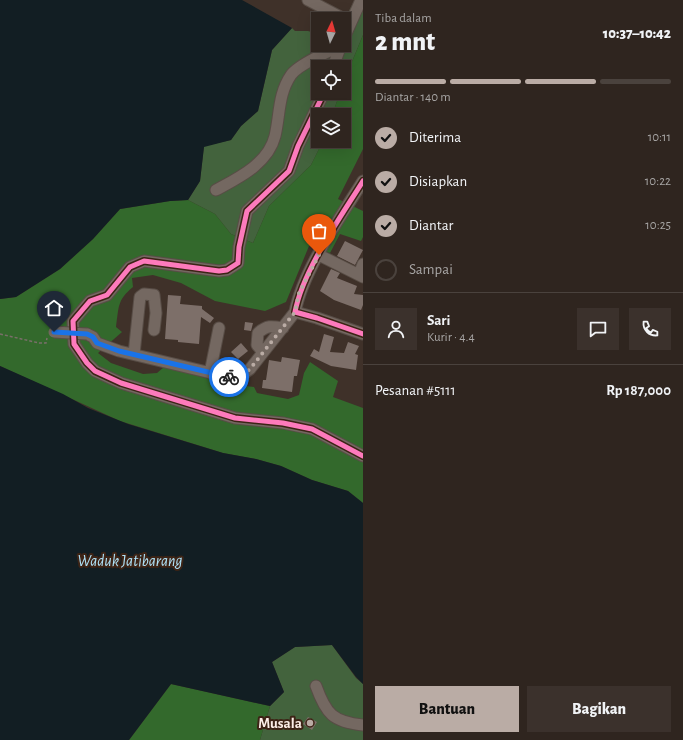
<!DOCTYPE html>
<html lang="id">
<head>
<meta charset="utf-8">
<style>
  :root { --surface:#2f251f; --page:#3b312c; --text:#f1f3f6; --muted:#a7a5a4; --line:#4a423d; --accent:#baaca5 }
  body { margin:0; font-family:"Alegreya Sans",sans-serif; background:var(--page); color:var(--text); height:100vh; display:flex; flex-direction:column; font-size:15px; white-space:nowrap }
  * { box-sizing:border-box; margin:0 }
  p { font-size:13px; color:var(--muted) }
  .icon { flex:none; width:22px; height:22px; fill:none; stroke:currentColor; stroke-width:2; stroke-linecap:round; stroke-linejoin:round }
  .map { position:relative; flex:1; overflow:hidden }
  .side { display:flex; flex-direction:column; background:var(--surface); width:320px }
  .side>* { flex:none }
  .needle { width:26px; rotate:5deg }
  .tools { position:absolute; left:311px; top:12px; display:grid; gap:8px }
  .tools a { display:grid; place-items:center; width:40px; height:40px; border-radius:0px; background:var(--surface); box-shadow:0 4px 16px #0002,0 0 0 1px var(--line); font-size:20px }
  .pin { position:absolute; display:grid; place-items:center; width:34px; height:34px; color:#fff; margin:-41px -17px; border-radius:50% 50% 50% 0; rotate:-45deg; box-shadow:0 0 4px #0007 }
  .pin .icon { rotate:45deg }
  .courier { position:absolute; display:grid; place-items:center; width:40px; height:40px; margin:-20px; border:3px solid #1a73e8; border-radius:50%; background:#fff; color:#222; box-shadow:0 1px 5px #0007 }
  .headline em { font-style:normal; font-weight:800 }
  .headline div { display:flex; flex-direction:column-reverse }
  .headline { display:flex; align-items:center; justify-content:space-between; height:68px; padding:0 12px }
  h1 { font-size:26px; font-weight:800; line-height:30px }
  .bar { display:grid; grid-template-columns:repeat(4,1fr); gap:6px 4px; align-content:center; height:48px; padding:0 12px }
  .bar i { height:5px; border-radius:3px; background:var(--line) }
  .bar .selected { background:var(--accent) }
  .bar p { grid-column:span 4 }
  .line { display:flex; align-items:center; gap:10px; padding:0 12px; border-top:1px solid var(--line) }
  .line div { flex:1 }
  .round { display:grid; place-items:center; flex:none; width:42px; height:42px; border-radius:0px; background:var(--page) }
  ol { padding:0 12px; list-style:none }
  li { display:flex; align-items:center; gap:12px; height:44px }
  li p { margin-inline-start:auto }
  li .icon { padding:4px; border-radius:50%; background:var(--accent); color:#111; stroke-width:4 }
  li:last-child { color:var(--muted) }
  li i { width:22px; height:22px; border:2px solid var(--line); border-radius:50% }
  .primary-button { display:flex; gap:8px; margin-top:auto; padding:8px 12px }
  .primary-button a { flex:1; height:46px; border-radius:0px; background:var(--accent); color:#111; font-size:16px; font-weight:800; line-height:46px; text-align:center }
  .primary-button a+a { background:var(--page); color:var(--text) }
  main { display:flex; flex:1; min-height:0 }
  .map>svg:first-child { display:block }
  .green { fill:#43633d }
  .forest { fill:#33692c }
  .water { fill:#121e23 }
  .building { fill:#7d6f69 }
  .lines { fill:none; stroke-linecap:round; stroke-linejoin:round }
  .minor-casing { stroke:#584d46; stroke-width:13 }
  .path { stroke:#7a6f6a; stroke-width:1.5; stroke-dasharray:3 2; stroke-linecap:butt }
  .minor { stroke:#746861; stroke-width:11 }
  .minor-bridge-casing { stroke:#584d46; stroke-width:13; stroke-linecap:butt }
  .minor-bridge { stroke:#746861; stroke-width:11 }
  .cycleway-casing { stroke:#3d2416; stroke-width:8 }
  .cycleway { stroke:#fd7abc; stroke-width:5 }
  .done { stroke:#baaca5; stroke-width:4; stroke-dasharray:0 7.2 }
  .route { stroke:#1a73e8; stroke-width:5 }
  .poi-dot { fill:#baaca5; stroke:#3d2416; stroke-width:1.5 }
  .labels { text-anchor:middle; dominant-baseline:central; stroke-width:4; stroke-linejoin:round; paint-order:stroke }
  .poi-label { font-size:15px; font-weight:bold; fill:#fdefe8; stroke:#3d2416; text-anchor:end }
  .water-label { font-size:16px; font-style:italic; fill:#afe3f9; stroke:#3d2416 }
</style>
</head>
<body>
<main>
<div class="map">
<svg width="363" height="740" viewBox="0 0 363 740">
  <rect width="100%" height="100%" fill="#3f3129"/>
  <!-- green -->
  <path class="green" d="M 355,0 L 363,0 L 363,35 L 344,81 L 344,67 L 318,67 L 318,93 L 340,93 L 332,115 L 318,115 L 318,141 L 323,141 L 311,165 L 269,206 L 253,243 L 231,234 L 215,214 L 188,200 L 200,181 L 204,146 L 231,140 L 241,126 L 258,111 L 272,50 L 292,28 L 295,31 L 308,31 L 318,34 L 318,45 L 344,45 L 344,20 Z
    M 332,645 L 356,678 L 363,684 L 363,740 L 260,740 L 270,706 L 284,692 L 272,662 L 295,647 Z"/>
  <!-- forest -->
  <path class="forest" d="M 363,35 L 363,149 L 338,199 L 363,211 L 363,237 L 361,241 L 340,234 L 330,253 L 309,246 L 286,302 L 265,311 L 215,301 L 181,283 L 153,275 L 132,278 L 133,287 C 117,300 119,307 116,327 L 122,332 L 98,353 L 111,363 L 143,374 L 157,373 L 164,367 L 228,384 L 254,387 L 257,393 L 288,399 L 299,395 L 304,373 L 310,362 L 338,381 L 333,397 L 363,408 L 363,503 L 348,491 L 312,480 L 281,466 L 256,459 L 223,453 L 120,421 L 0,366 L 0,299 L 16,297 L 60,269 L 93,239 L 120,209 L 170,201 L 188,200 L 215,214 L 231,234 L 253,243 L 269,206 L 311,165 L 323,141 L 344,141 L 344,115 L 332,115 L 340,93 L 344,93 L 344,81 Z
    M 171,684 L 270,706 L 260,740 L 129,740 Z"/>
  <!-- water -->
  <path class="water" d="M 0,0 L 242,0 L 292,28 L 272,50 L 258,111 L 241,126 L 231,140 L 204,147 L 200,181 L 188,200 L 170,201 L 120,209 L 93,239 L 60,269 L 16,297 L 0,299 Z
    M 0,366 L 63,394 L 88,408 L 128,424 L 223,453 L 256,459 L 281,466 L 312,480 L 348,491 L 363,503 L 363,684 L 356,677 L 332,645 L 295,647 L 272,662 L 284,692 L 270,706 L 171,684 L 129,740 L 0,740 Z"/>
  <!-- building -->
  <path class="building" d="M 345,241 L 363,250 L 355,265 L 337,256 Z
    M 331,269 L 340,273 L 337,278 L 357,286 L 354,294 L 363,295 L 363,305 L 361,310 L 334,300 L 320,291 Z
    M 168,295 L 181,296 L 180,304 L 202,306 L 202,309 L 214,318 L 210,323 L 201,317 L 199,344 L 178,342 L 178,340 L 165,339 Z
    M 245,322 L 253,323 L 251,331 L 244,330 Z
    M 324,334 L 334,337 L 330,352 L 344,353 L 348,342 L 359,346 L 355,354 L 358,355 L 356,370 L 331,366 L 310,356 L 314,349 L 319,352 Z
    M 241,343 L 248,351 L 238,359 L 231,352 Z
    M 282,357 L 300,360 L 297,376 L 294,376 L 292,392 L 262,388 L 263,380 L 266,380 L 269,360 L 281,362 Z
    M 308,717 L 317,722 L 312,730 L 303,724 Z"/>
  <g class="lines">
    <defs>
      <path id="minor" d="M 308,0 L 350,22
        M 344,38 L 361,0
        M 333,67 L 341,45
        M 324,93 L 298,146 L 289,171 L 247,211 L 239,247 L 238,263 L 227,270 L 219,271 L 144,261 L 130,267 L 107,295 L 90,301 L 73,321 L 74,344 L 87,363 L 95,371 L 121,383 L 235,418 L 283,423 L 312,429 L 363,456
        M 363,181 C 340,218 303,270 295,312 L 317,318 L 363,334
        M 216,190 C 238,178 268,164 275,136 C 280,115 278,94 291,75 C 298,65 329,51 341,46
        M 319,255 L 363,277
        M 359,274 L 363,264
        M 87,334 L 93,337 L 97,343 L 119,351 L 232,378 L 241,376 L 250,369 L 295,312
        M 263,352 L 257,345 L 258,333 C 267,325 272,326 283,328
        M 134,354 L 140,297 L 144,294 L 154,295 L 156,313 L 154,330
        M 210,373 L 219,328
        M 316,686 C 326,714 333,722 363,725"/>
    </defs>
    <!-- minor casing -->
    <use href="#minor" class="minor-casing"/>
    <!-- path -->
    <path class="path" d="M 0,334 L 39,343 L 46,343 L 47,338"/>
    <!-- minor -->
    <use href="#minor" class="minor"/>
    <defs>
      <path id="minor-bridge" d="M 54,332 L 87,334"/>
    </defs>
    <!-- minor-bridge casing -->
    <use href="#minor-bridge" class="minor-bridge-casing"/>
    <!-- minor-bridge -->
    <use href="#minor-bridge" class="minor-bridge"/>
    <defs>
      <path id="cycleway" d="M 324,93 L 298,146 L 289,171 L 247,211 L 239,247 L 238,263 L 227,270 L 219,271 L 144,261 L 130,267 L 107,295 L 90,301 L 73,321 L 74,344 L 87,363 L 95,371 L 121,383 L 235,418 L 283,423 L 312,429 L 363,456
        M 363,181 C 340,218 303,270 295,312 L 317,318 L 363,334"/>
    </defs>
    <!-- cycleway casing -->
    <use href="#cycleway" class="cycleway-casing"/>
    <!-- cycleway -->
    <use href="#cycleway" class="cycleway"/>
  </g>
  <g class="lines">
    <!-- done -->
    <path class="done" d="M 229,377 L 241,376 L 250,369 L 295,312 L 299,293 L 319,255"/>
    <!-- route -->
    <path class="route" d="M 54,332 L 87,334 L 93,337 L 97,343 L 119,351 L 229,377"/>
  </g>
  <!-- markers -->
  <circle class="poi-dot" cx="310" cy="723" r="4"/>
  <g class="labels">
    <!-- poi labels -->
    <g class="poi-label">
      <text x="302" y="723">Musala</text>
    </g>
    <!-- water labels -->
    <g class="water-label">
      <text x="130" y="561">Waduk Jatibarang</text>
    </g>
  </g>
</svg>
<div class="tools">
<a><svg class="needle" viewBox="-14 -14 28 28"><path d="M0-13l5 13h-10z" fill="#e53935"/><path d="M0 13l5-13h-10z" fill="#a7a5a4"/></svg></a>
<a><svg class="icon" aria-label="locate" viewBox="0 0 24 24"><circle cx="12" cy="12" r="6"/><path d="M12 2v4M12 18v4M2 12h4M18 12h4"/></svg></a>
<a><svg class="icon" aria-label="layers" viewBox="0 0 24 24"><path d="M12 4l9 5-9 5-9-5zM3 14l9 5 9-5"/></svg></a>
</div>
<div class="pin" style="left:319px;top:255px;background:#ea580c"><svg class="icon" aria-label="bag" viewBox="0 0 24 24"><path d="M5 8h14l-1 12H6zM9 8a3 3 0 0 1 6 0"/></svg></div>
<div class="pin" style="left:54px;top:332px;background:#1f2937"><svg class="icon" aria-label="home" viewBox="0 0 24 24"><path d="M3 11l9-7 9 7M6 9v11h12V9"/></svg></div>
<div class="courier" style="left:229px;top:377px"><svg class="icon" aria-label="bike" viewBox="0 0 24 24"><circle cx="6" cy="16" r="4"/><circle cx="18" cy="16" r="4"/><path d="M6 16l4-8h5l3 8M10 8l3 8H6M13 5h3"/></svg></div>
</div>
<section class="side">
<div class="headline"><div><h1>2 mnt</h1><p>Tiba dalam</p></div><em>10:37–10:42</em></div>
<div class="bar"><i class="selected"></i><i class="selected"></i><i class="selected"></i><i></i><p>Diantar · 140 m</p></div>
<ol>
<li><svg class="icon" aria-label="check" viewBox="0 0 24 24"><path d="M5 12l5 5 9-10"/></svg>Diterima<p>10:11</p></li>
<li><svg class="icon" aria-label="check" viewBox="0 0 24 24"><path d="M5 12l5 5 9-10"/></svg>Disiapkan<p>10:22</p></li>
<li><svg class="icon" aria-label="check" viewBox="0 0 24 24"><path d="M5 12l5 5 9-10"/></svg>Diantar<p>10:25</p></li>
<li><i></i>Sampai</li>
</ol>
<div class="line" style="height:72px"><a class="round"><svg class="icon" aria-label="person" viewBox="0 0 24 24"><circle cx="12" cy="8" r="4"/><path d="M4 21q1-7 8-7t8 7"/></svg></a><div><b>Sari</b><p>Kurir · 4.4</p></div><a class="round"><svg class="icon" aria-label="chat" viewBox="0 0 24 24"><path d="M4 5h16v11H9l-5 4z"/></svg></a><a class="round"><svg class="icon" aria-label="phone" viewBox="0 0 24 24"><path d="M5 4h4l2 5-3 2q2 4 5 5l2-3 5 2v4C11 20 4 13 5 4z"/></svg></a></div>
<div class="line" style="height:52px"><div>Pesanan #5111</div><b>Rp 187,000</b></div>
<div class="primary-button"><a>Bantuan</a><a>Bagikan</a></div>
</section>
</main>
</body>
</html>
